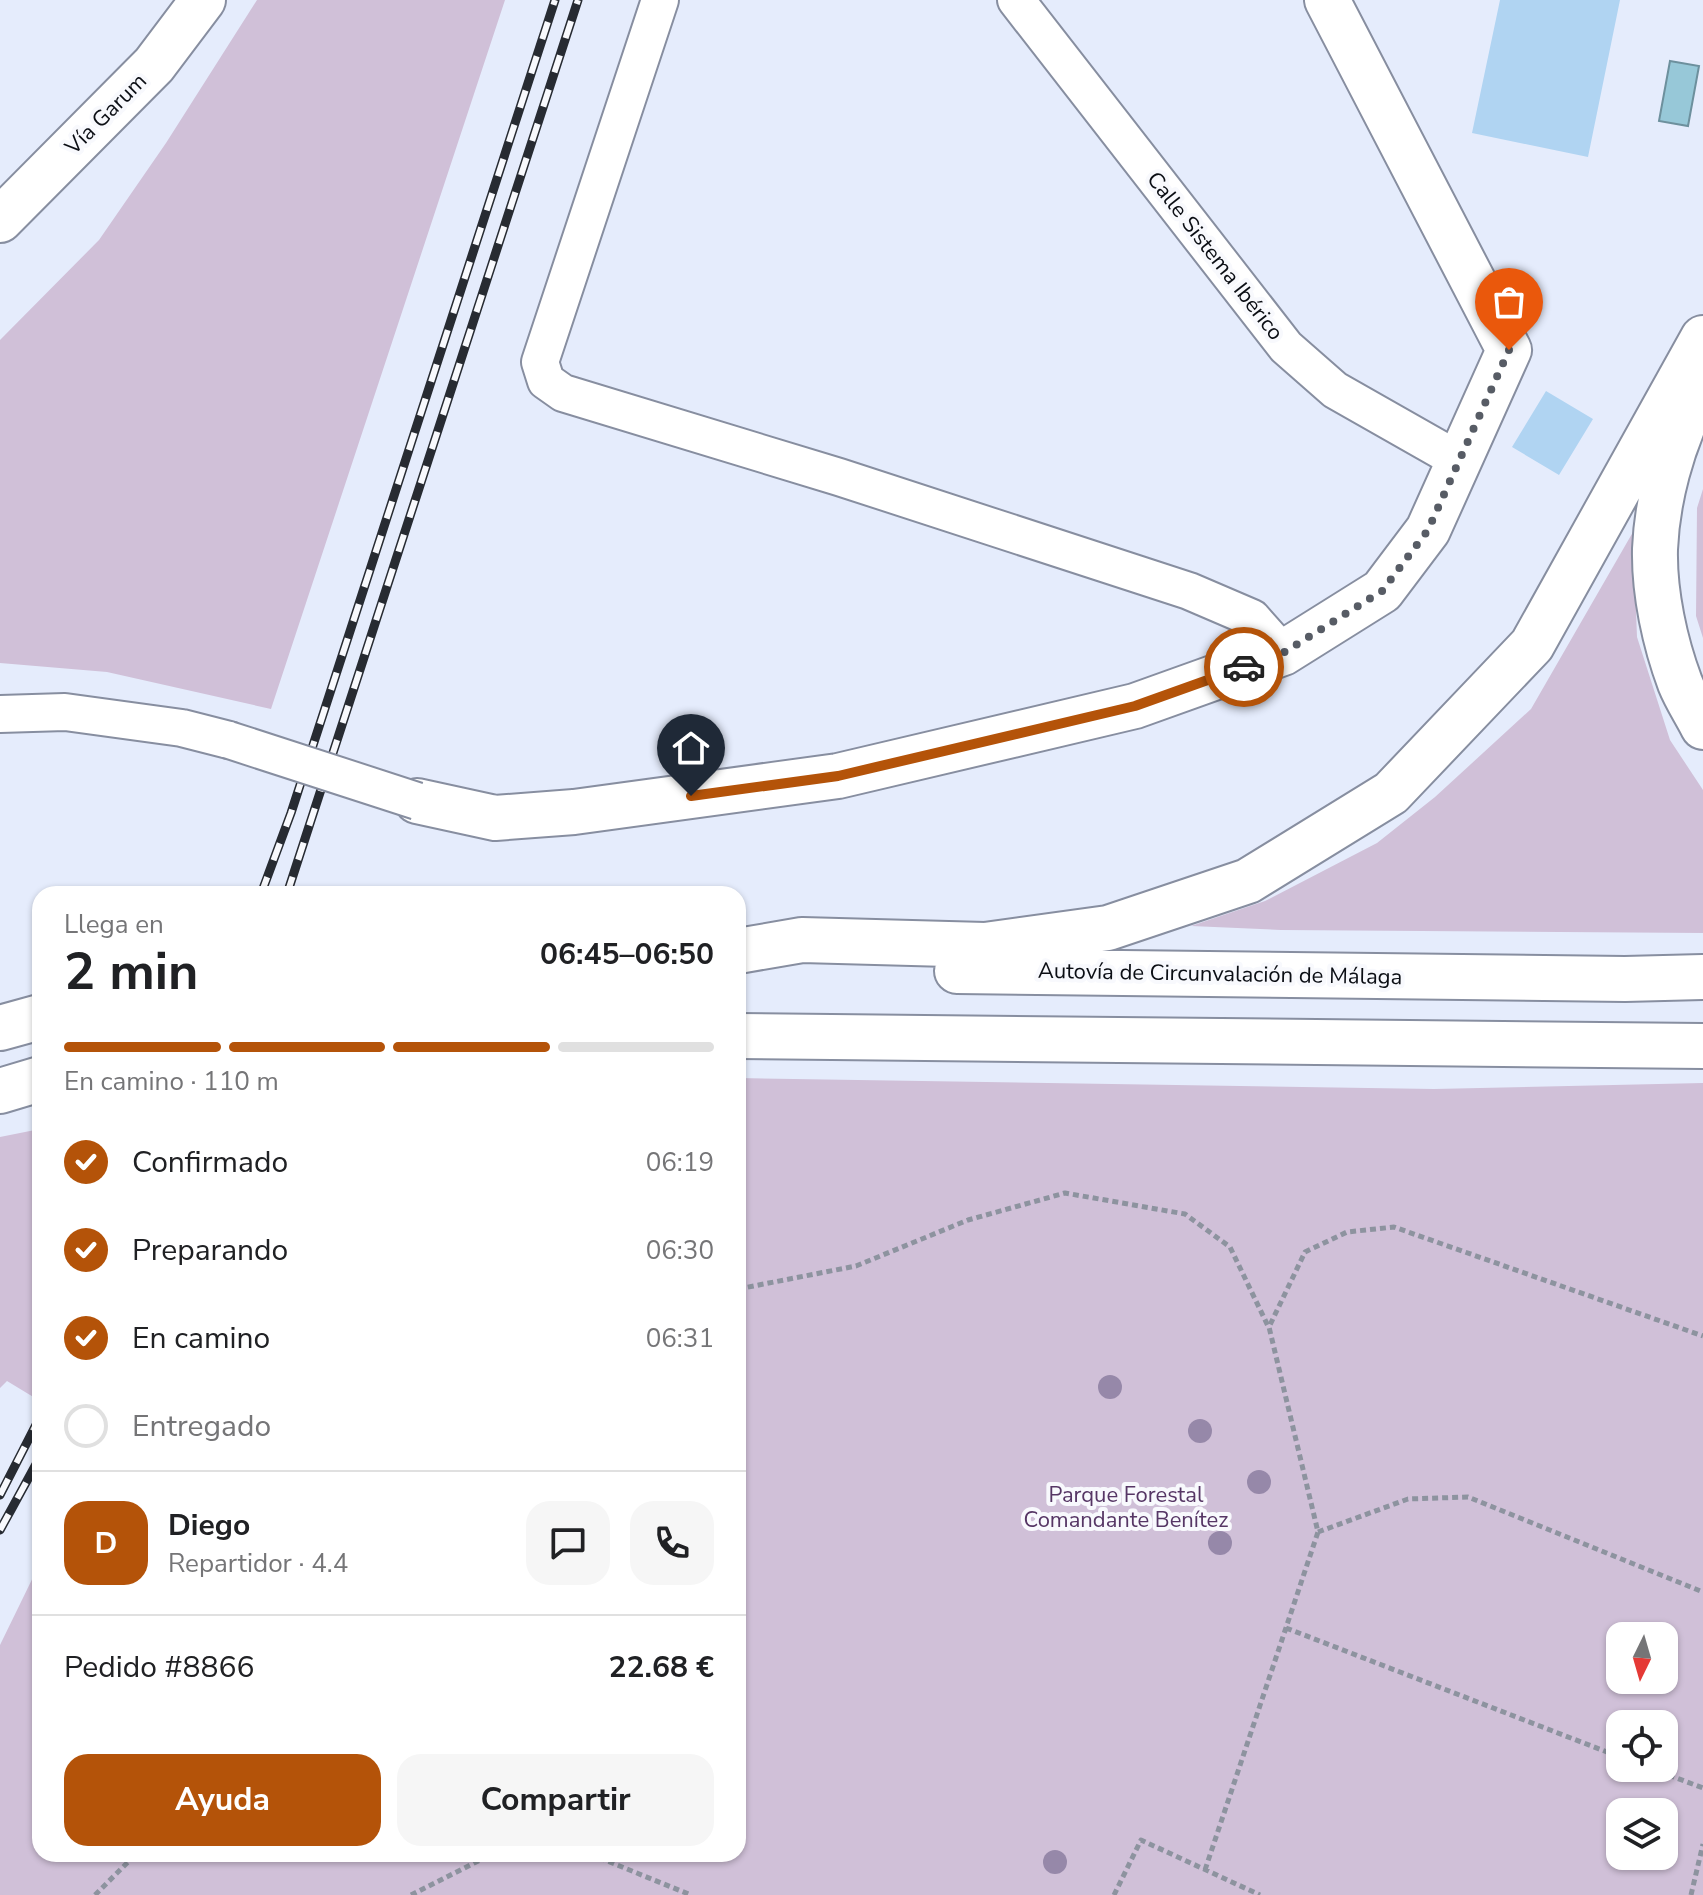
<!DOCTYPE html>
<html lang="es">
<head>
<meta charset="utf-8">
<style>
  :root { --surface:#fff; --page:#f6f6f6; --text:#202124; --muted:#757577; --line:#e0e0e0; --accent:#b45309 }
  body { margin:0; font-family:"Nunito Sans",sans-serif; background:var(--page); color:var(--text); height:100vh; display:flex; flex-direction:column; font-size:30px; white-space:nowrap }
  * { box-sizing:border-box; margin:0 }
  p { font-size:26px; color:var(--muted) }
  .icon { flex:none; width:44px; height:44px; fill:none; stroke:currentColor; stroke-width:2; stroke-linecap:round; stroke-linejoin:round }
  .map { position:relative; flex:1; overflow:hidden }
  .sheet { position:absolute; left:32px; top:886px; width:714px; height:976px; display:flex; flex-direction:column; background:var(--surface); border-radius:24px; box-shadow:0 2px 6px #0004 }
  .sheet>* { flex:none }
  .needle { width:52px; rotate:185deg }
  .fabs { position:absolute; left:1606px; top:1622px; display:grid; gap:16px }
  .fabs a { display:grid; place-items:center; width:72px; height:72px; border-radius:16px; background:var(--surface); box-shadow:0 2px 6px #0004; font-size:40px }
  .pin { position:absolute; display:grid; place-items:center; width:68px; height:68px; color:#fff; margin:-82px -34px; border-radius:50% 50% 50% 0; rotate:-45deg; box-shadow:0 0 8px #0007 }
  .pin .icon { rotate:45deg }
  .courier { position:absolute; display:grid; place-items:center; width:80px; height:80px; margin:-40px; border:6px solid #b45309; border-radius:50%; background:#fff; color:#222; box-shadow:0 2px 10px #0007 }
  .overview em { font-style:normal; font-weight:700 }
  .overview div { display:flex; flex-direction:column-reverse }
  .overview { display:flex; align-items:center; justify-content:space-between; height:136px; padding:0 32px }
  h1 { font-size:52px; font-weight:700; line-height:60px }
  .bar { display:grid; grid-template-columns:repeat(4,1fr); gap:12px 8px; align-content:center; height:96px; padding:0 32px }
  .bar i { height:10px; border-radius:6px; background:var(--line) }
  .bar .selected { background:var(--accent) }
  .bar p { grid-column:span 4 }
  .line { display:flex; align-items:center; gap:20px; padding:0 32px; border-top:2px solid var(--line) }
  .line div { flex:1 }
  .round { display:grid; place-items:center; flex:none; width:84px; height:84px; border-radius:24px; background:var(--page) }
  ol { padding:0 32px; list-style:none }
  li { display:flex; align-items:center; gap:24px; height:88px }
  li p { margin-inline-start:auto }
  li .icon { padding:8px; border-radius:50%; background:var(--accent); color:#fff; stroke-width:4 }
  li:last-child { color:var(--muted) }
  li i { width:44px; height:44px; border:4px solid var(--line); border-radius:50% }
  .cta { display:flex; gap:16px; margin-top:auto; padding:16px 32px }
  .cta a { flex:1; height:92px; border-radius:24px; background:var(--accent); color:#fff; font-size:32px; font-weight:700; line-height:92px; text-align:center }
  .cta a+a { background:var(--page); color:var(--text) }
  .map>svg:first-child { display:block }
  .green { fill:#d0c0d8; fill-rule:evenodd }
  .water { fill:#97c8d8; stroke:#6d909d; stroke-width:2 }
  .building { fill:#b0d4f2 }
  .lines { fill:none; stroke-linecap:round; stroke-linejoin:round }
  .minor-casing { stroke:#878ea0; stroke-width:40 }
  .tertiary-casing { stroke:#878ea0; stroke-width:48 }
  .motorway-casing { stroke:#878ea0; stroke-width:48 }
  .path { stroke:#8d939f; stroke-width:5; stroke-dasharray:6 4; stroke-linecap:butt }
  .minor { stroke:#fff; stroke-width:36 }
  .tertiary { stroke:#fff; stroke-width:44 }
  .motorway { stroke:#fff; stroke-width:44 }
  .rail-casing { stroke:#272b32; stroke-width:9 }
  .rail { stroke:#f8f9fd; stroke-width:6; stroke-dasharray:18; stroke-linecap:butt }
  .minor-bridge-casing { stroke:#878ea0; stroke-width:40; stroke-linecap:butt }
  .minor-bridge { stroke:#fff; stroke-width:36 }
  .tree { fill:#9688a9 }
  .done { stroke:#575c65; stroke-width:8; stroke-dasharray:0 14.4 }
  .route { stroke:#b45309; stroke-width:10 }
  .labels { text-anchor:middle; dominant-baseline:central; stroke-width:8; stroke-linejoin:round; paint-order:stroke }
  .street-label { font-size:22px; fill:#0b0e14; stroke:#f8f9fd }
  .park-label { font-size:22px; fill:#563665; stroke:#f8f9fd }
</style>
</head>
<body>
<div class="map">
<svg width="1703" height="1895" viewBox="0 0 1703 1895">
  <rect width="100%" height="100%" fill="#e5ecfc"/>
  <!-- green -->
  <path class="green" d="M 257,0 L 505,0 L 271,709 L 107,672 L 0,663 L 0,340 L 99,240 L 166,143 Z
    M 1703,489 L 1703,638 L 1696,616 L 1697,508 Z
    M 1633,532 L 1637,637 L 1670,740 L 1703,790 L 1703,933 L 1281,930 L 1191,926 L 1265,901 L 1377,843 L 1435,797 L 1531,709 Z
    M 738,1078 L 1434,1089 L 1703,1083 L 1703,1895 L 0,1895 L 0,1645 L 40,1563 L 40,1854 L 738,1854 ZM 1620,1636 L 1664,1636 L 1664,1680 L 1620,1680 ZM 1620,1724 L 1664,1724 L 1664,1768 L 1620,1768 ZM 1620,1812 L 1664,1812 L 1664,1856 L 1620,1856 Z
    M 40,1129 L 40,1388 L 35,1398 L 7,1381 L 0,1388 L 0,1137 Z"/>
  <!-- water -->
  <path class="water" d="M 1670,61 L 1699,66 L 1688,126 L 1659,121 Z"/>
  <!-- building -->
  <path class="building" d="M 1500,0 L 1620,0 L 1588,157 L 1472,133 Z
    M 1546,391 L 1593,419 L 1559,475 L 1512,447 Z"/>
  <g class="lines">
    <defs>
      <path id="minor" d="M 660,0 L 540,362 L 546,381 L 563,393 L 839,477 L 1189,591 L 1252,618 L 1283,653
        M 1016,0 L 1286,347 L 1335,390 L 1460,461
        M 0,714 L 65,712 L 182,728 L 229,740"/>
      <path id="tertiary" d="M 0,220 L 154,65 L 203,0
        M 417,801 L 495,818 L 574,812 L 838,776 L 1135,706 L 1283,653 L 1382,591 L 1428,530 L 1509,350 L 1327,0"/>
      <path id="motorway" d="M 1695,400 C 1672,444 1657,500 1655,549 C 1654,593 1665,643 1680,683 C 1686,698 1696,713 1703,727
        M 738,951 L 802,940 L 985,945 L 1108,928 L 1248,881 L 1391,793 L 1532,645 L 1703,338
        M 957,971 L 1625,979 L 1703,977
        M 0,1028 L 40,1017
        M 738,1036 L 1703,1046
        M 0,1091 L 40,1079"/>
    </defs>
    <!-- minor casing -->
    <use href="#minor" class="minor-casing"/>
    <!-- tertiary casing -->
    <use href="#tertiary" class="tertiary-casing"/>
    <!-- motorway casing -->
    <use href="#motorway" class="motorway-casing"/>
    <!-- path -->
    <path class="path" d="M 738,1289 L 856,1266 L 968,1220 L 1065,1193 L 1185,1214 L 1230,1247 L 1268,1326
      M 1318,1532 L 1408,1499 L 1468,1497 L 1703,1592
      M 1286,1628 L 1620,1757
      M 1650,1768 L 1703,1788
      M 590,1854 L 691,1895
      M 1205,1870 L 1318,1532 L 1269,1327 L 1305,1252 L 1347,1232 L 1394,1227 L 1703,1336
      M 95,1895 L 136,1854
      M 411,1895 L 492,1854
      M 1114,1895 L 1141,1840 L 1260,1895
      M 1691,1895 L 1703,1844"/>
    <!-- minor -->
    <use href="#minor" class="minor"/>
    <!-- tertiary -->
    <use href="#tertiary" class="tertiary"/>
    <!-- motorway -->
    <use href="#motorway" class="motorway"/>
    <defs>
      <path id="rail" d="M 261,894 L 291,813 L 555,0
        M 287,894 L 578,0
        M 0,1495 L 40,1417
        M 0,1530 L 40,1457"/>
    </defs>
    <!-- rail casing -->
    <use href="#rail" class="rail-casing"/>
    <!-- rail -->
    <use href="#rail" class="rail"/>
    <defs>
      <path id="minor-bridge" d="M 229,740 L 417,801"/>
    </defs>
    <!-- minor-bridge casing -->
    <use href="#minor-bridge" class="minor-bridge-casing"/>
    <!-- minor-bridge -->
    <use href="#minor-bridge" class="minor-bridge"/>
  </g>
  <!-- trees -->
  <g class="tree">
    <circle cx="1110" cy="1387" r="12"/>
    <circle cx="1200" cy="1431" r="12"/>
    <circle cx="1259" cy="1482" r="12"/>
    <circle cx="1220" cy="1543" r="12"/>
    <circle cx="1055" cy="1862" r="12"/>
  </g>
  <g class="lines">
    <!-- done -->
    <path class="done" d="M 1244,667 L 1283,653 L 1382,591 L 1428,530 L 1509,350"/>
    <!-- route -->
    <path class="route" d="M 691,796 L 838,776 L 1135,706 L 1244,667"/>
  </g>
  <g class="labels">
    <!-- street labels -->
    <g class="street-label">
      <text transform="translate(106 114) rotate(-45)">Vía Garum</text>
      <text transform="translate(1215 256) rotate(52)">Calle Sistema Ibérico</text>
      <text transform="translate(1220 974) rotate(1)">Autovía de Circunvalación de Málaga</text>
    </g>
    <!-- park labels -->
    <g class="park-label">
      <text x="1126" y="1495">Parque Forestal<tspan x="1126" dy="25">Comandante Benítez</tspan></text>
    </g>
  </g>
</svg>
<div class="fabs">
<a><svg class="needle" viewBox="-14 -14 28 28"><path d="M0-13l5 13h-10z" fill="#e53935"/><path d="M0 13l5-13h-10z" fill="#757577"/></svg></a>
<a><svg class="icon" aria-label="locate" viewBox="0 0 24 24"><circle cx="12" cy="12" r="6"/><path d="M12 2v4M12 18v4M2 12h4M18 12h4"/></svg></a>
<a><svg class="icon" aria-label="layers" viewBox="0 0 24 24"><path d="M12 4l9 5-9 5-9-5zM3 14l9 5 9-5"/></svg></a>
</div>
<div class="pin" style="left:1509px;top:350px;background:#ea580c"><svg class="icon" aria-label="bag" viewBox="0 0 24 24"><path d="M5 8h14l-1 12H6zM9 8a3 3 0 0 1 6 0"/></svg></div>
<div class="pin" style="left:691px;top:796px;background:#1f2937"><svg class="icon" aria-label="home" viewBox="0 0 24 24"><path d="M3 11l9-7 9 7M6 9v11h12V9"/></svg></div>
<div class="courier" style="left:1244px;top:667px"><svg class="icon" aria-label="car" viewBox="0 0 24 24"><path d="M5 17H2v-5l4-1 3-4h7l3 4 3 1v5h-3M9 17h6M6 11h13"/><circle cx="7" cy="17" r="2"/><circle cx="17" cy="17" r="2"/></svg></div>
<section class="sheet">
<div class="overview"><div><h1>2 min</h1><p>Llega en</p></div><em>06:45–06:50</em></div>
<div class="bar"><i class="selected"></i><i class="selected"></i><i class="selected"></i><i></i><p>En camino · 110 m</p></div>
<ol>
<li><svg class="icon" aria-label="check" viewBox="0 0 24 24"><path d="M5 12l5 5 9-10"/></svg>Confirmado<p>06:19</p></li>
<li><svg class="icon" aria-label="check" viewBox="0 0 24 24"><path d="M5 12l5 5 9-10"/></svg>Preparando<p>06:30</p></li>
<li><svg class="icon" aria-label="check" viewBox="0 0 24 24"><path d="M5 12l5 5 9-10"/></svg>En camino<p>06:31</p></li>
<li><i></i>Entregado</li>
</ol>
<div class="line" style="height:144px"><b class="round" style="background:var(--accent);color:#fff">D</b><div><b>Diego</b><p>Repartidor · 4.4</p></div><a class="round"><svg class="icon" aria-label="chat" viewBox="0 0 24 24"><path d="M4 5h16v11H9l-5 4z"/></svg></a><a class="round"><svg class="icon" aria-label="phone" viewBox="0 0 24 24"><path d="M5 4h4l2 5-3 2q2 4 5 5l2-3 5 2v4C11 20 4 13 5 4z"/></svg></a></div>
<div class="line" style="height:104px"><div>Pedido #8866</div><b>22.68 €</b></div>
<div class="cta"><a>Ayuda</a><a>Compartir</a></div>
</section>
</div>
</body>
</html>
